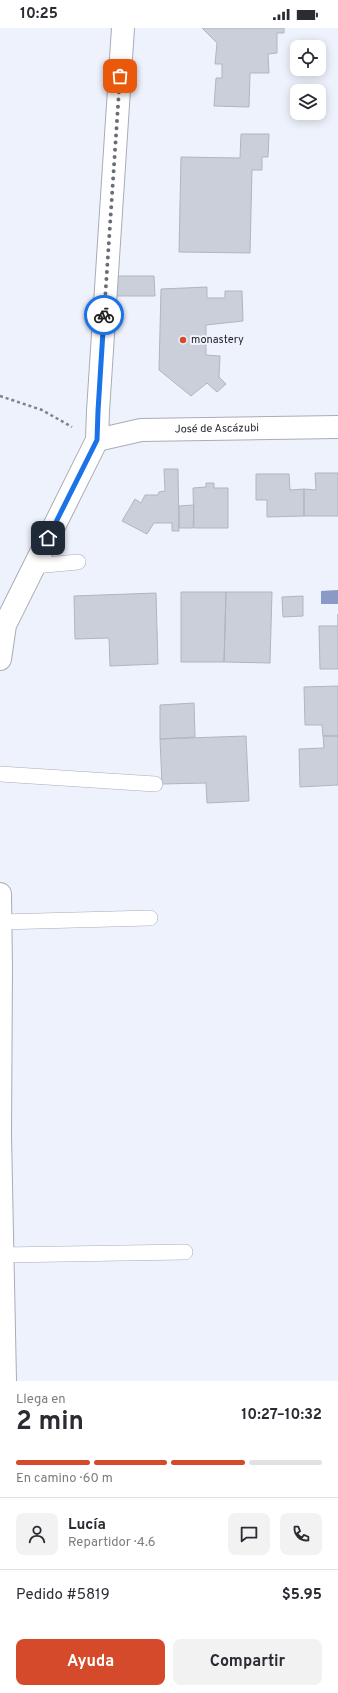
<!DOCTYPE html>
<html lang="es">
<head>
<meta charset="utf-8">
<style>
  :root { --surface:#fff; --page:#f2f2f3; --text:#2b2b33; --muted:#7c7c81; --line:#e1e1e2; --accent:#d44a2a }
  body { margin:0; font-family:Overpass,sans-serif; background:var(--page); color:var(--text); height:100vh; display:flex; flex-direction:column; font-size:15px; white-space:nowrap }
  * { box-sizing:border-box; margin:0 }
  p { font-size:13px; color:var(--muted) }
  .icon { flex:none; width:22px; height:22px; fill:none; stroke:currentColor; stroke-width:2; stroke-linecap:round; stroke-linejoin:round }
  .map { position:relative; height:1353px; overflow:hidden }
  .side { display:flex; flex-direction:column; background:var(--surface); flex:1 }
  .side>* { flex:none }
  .fabs { position:absolute; left:290px; top:12px; display:grid; gap:8px }
  .fabs a { display:grid; place-items:center; width:36px; height:36px; border-radius:8px; background:var(--surface); box-shadow:0 2px 10px #0003; font-size:20px }
  .pin { position:absolute; display:grid; place-items:center; width:34px; height:34px; color:#fff; margin:-17px; border-radius:8px; box-shadow:0 2px 6px #0006 }
  .courier { position:absolute; display:grid; place-items:center; width:40px; height:40px; margin:-20px; border:3px solid #1a73e8; border-radius:50%; background:#fff; color:#222; box-shadow:0 1px 5px #0007 }
  .headline em { font-style:normal; font-weight:700 }
  .headline div { display:flex; flex-direction:column-reverse }
  .headline { display:flex; align-items:center; justify-content:space-between; height:68px; padding:0 16px }
  h1 { font-size:26px; font-weight:700; line-height:30px }
  .bar { display:grid; grid-template-columns:repeat(4,1fr); gap:6px 4px; align-content:center; height:48px; padding:0 16px }
  .bar i { height:5px; border-radius:3px; background:var(--line) }
  .bar .selected { background:var(--accent) }
  .bar p { grid-column:span 4 }
  .line { display:flex; align-items:center; gap:10px; padding:0 16px; border-top:1px solid var(--line) }
  .line div { flex:1 }
  .round { display:grid; place-items:center; flex:none; width:42px; height:42px; border-radius:8px; background:var(--page) }
  .button { display:flex; gap:8px; margin-top:auto; padding:8px 16px }
  .button a { flex:1; height:46px; border-radius:8px; background:var(--accent); color:#fff; font-size:16px; font-weight:700; line-height:46px; text-align:center }
  .button a+a { background:var(--page); color:var(--text) }
  .status { display:flex; justify-content:space-between; align-items:center; height:28px; padding:0 20px; background:var(--surface); direction:ltr }
  .status svg { height:11px; fill:currentColor }
  .map>svg:first-child { display:block }
  .water { fill:#899ac7 }
  .building { fill:#cbcfd9; stroke:#b1b5bf }
  .lines { fill:none; stroke-linecap:round; stroke-linejoin:round }
  .lane-casing { stroke:#a9acb6; stroke-width:16 }
  .street-casing { stroke:#a9acb6; stroke-width:24 }
  .path { stroke:#7f8289; stroke-width:2.5; stroke-dasharray:3 3; stroke-linecap:butt }
  .lane { stroke:#fff; stroke-width:15 }
  .street { stroke:#fff; stroke-width:22 }
  .done { stroke:#6b6d74; stroke-width:4; stroke-dasharray:0 7.2 }
  .route { stroke:#1a73e8; stroke-width:5 }
  .poi-dot { fill:#d44a2a; stroke:#eef2fc; stroke-width:1.5 }
  .labels { text-anchor:middle; dominant-baseline:central; stroke-width:4; stroke-linejoin:round; paint-order:stroke }
  .poi-label { font-size:11px; fill:#24262a; stroke:#eef2fc; text-anchor:start }
  .street-label { font-size:11px; fill:#24262a; stroke:#eef2fc }
</style>
</head>
<body>
<div class="status"><b>10:25</b><svg viewBox="0 0 49 12"><path d="M0 12V9h3v3zM5 12V6h3v6zM10 12V3h3v9zM15 12V0h3v12zM26 1h20v11H26zM47 4h2v5h-2z"/></svg></div>
<div class="map">
<svg width="338" height="1353" viewBox="0 0 338 1353">
  <rect width="100%" height="100%" fill="#eef2fc"/>
  <!-- water -->
  <path class="water" d="M 338,562 L 338,576 L 321,576 L 321,563 Z"/>
  <!-- building -->
  <path class="building" d="M 202,0 L 284,0 L 284,5 L 277,5 L 277,25 L 268,26 L 269,45 L 250,45 L 249,79 L 214,78 L 216,50 L 222,50 L 222,36 L 215,36 L 217,15 Z
    M 241,106 L 269,106 L 268,129 L 262,129 L 262,142 L 252,142 L 250,225 L 179,224 L 181,129 L 240,130 Z
    M 117,248 L 154,248 L 155,268 L 117,268 Z
    M 207,259 L 207,270 L 225,270 L 225,263 L 242,263 L 243,293 L 206,297 L 206,327 L 220,328 L 219,349 L 226,356 L 217,364 L 207,355 L 191,368 L 159,342 L 161,261 Z
    M 164,441 L 178,441 L 179,503 L 172,503 L 172,495 L 154,495 L 147,506 L 122,493 L 135,471 L 141,475 L 145,467 L 158,467 L 159,464 L 165,463 Z
    M 315,445 L 338,445 L 338,488 L 304,488 L 304,461 L 316,462 Z
    M 256,446 L 289,446 L 290,462 L 304,461 L 304,488 L 267,489 L 267,472 L 256,472 Z
    M 206,455 L 214,455 L 214,460 L 228,460 L 228,500 L 194,500 L 193,460 L 206,459 Z
    M 194,477 L 193,500 L 179,500 L 179,478 Z
    M 181,564 L 226,564 L 224,634 L 181,634 Z
    M 226,564 L 272,564 L 270,635 L 224,634 Z
    M 156,565 L 158,636 L 110,638 L 109,610 L 75,611 L 74,568 Z
    M 303,568 L 303,588 L 283,589 L 282,569 Z
    M 338,586 L 338,641 L 320,641 L 319,598 L 338,598 Z
    M 338,658 L 338,708 L 323,708 L 322,697 L 305,697 L 304,659 Z
    M 194,675 L 195,709 L 160,711 L 160,677 Z
    M 246,708 L 249,773 L 207,775 L 206,755 L 162,756 L 160,711 Z
    M 323,708 L 338,708 L 338,757 L 300,759 L 299,721 L 324,720 Z"/>
  <g class="lines">
    <defs>
      <path id="lane" d="M 34,538 L 78,534
        M 0,746 L 155,756
        M 0,894 L 150,890
        M 2,1227 L 185,1224"/>
      <g id="street">
        <path id="s1" d="M 97,412 L 141,402 L 338,399"/>
        <path d="M 0,631 L 5,597 L 97,412 L 98,383 L 123,0"/>
        <path d="M 0,866 L 1,939 L 0,1107 L 5,1353"/>
      </g>
    </defs>
    <!-- lane casing -->
    <use href="#lane" class="lane-casing"/>
    <!-- street casing -->
    <use href="#street" class="street-casing"/>
    <!-- path -->
    <path class="path" d="M 0,368 L 42,382 L 72,399"/>
    <!-- lane -->
    <use href="#lane" class="lane"/>
    <!-- street -->
    <use href="#street" class="street"/>
  </g>
  <g class="lines">
    <!-- done -->
    <path class="done" d="M 104,287 L 120,48"/>
    <!-- route -->
    <path class="route" d="M 48,510 L 97,412 L 98,383 L 104,287"/>
  </g>
  <!-- markers -->
  <circle class="poi-dot" cx="183" cy="312" r="4"/>
  <g class="labels">
    <!-- poi labels -->
    <g class="poi-label">
      <text x="191" y="312">monastery</text>
    </g>
    <!-- street labels -->
    <g class="street-label">
      <text stroke="none"><textPath href="#s1" startOffset="121">José de Ascázubi</textPath></text>
    </g>
  </g>
</svg>
<div class="fabs">
<a><svg class="icon" aria-label="locate" viewBox="0 0 24 24"><circle cx="12" cy="12" r="6"/><path d="M12 2v4M12 18v4M2 12h4M18 12h4"/></svg></a>
<a><svg class="icon" aria-label="layers" viewBox="0 0 24 24"><path d="M12 4l9 5-9 5-9-5zM3 14l9 5 9-5"/></svg></a>
</div>
<div class="pin" style="left:120px;top:48px;background:#ea580c"><svg class="icon" aria-label="bag" viewBox="0 0 24 24"><path d="M5 8h14l-1 12H6zM9 8a3 3 0 0 1 6 0"/></svg></div>
<div class="pin" style="left:48px;top:510px;background:#1f2937"><svg class="icon" aria-label="home" viewBox="0 0 24 24"><path d="M3 11l9-7 9 7M6 9v11h12V9"/></svg></div>
<div class="courier" style="left:104px;top:287px"><svg class="icon" aria-label="bike" viewBox="0 0 24 24"><circle cx="6" cy="16" r="4"/><circle cx="18" cy="16" r="4"/><path d="M6 16l4-8h5l3 8M10 8l3 8H6M13 5h3"/></svg></div>
</div>
<section class="side">
<div class="headline"><div><h1>2 min</h1><p>Llega en</p></div><em>10:27–10:32</em></div>
<div class="bar"><i class="selected"></i><i class="selected"></i><i class="selected"></i><i></i><p>En camino · 60 m</p></div>
<div class="line" style="height:72px"><a class="round"><svg class="icon" aria-label="person" viewBox="0 0 24 24"><circle cx="12" cy="8" r="4"/><path d="M4 21q1-7 8-7t8 7"/></svg></a><div><b>Lucía</b><p>Repartidor · 4.6</p></div><a class="round"><svg class="icon" aria-label="chat" viewBox="0 0 24 24"><path d="M4 5h16v11H9l-5 4z"/></svg></a><a class="round"><svg class="icon" aria-label="phone" viewBox="0 0 24 24"><path d="M5 4h4l2 5-3 2q2 4 5 5l2-3 5 2v4C11 20 4 13 5 4z"/></svg></a></div>
<div class="line" style="height:52px"><div>Pedido #5819</div><b>$5.95</b></div>
<div class="button"><a>Ayuda</a><a>Compartir</a></div>
</section>
</body>
</html>
